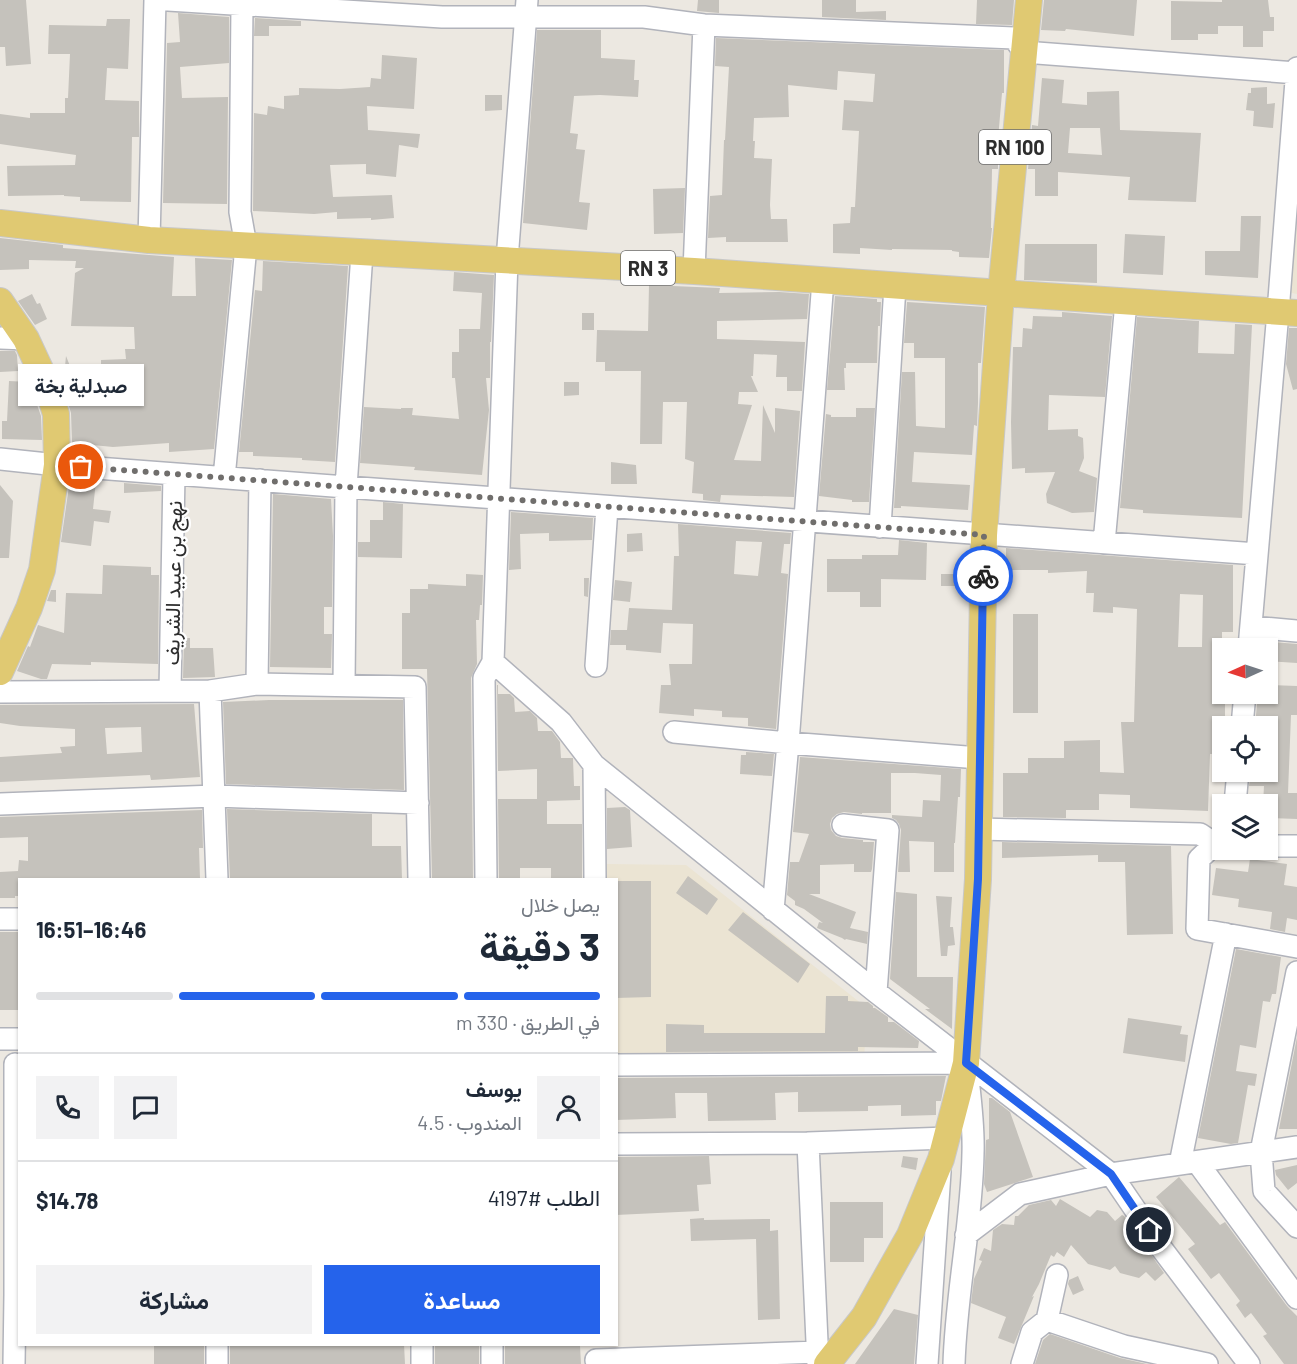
<!DOCTYPE html>
<html lang="ar">
<head>
<meta charset="utf-8">
<style>
  :root { --surface:#fff; --page:#f2f2f3; --text:#1f2937; --muted:#747a83; --line:#e0e1e3; --accent:#2563eb }
  body { margin:0; font-family:Barlow,Vazirmatn,sans-serif; background:var(--page); color:var(--text); direction:rtl; height:100vh; display:flex; flex-direction:column; font-size:22px; white-space:nowrap }
  * { box-sizing:border-box; margin:0 }
  p { font-size:20px; color:var(--muted) }
  .icon { flex:none; width:33px; height:33px; fill:none; stroke:currentColor; stroke-width:2; stroke-linecap:round; stroke-linejoin:round }
  .map { position:relative; flex:1; overflow:hidden; direction:ltr }
  .details { position:absolute; left:18px; top:878px; width:600px; height:468px; display:flex; flex-direction:column; background:var(--surface); border-radius:0px; box-shadow:0 2px 4px #0004; direction:rtl }
  .details>* { flex:none }
  .needle { width:39px; rotate:267deg }
  .controls { position:absolute; left:1212px; top:638px; display:grid; gap:12px }
  .controls a { display:grid; place-items:center; width:66px; height:66px; border-radius:0px; background:var(--surface); box-shadow:0 2px 4px #0004; font-size:30px }
  .pin { position:absolute; display:grid; place-items:center; width:51px; height:51px; color:#fff; margin:-26px; border:3px solid #fff; border-radius:50%; box-shadow:0 2px 6px #0007 }
  .courier { position:absolute; display:grid; place-items:center; width:60px; height:60px; margin:-30px; border:4px solid #2563eb; border-radius:50%; background:#fff; color:#222; box-shadow:0 2px 8px #0007 }
  .bubble { position:absolute; height:42px; border-radius:0px; background:var(--surface); box-shadow:0 2px 4px #0004; font-size:20px; font-weight:700; line-height:42px; text-align:center; direction:rtl }
  .overview em { font-style:normal; font-weight:700 }
  .overview div { display:flex; flex-direction:column-reverse }
  .overview { display:flex; align-items:center; justify-content:space-between; height:102px; padding:0 18px }
  h1 { font-size:39px; font-weight:700; line-height:45px }
  .bar { display:grid; grid-template-columns:repeat(4,1fr); gap:9px 6px; align-content:center; height:72px; padding:0 18px }
  .bar i { height:8px; border-radius:4px; background:var(--line) }
  .bar .current { background:var(--accent) }
  .bar p { grid-column:span 4 }
  .line { display:flex; align-items:center; gap:15px; padding:0 18px; border-top:2px solid var(--line) }
  .line div { flex:1 }
  .round { display:grid; place-items:center; flex:none; width:63px; height:63px; border-radius:0px; background:var(--page) }
  .primary-button { display:flex; gap:12px; margin-top:auto; padding:12px 18px }
  .primary-button a { flex:1; height:69px; border-radius:0px; background:var(--accent); color:#fff; font-size:24px; font-weight:700; line-height:69px; text-align:center }
  .primary-button a+a { background:var(--page); color:var(--text) }
  .map>svg:first-child { display:block }
  .education { fill:#ebe4d3 }
  .building { fill:#c5c2bc; fill-rule:evenodd }
  .lines { fill:none; stroke-linecap:round; stroke-linejoin:round }
  .minor-casing { stroke:#b1b3bb; stroke-width:24 }
  .major-casing { stroke:#c8c8c8; stroke-width:28 }
  .minor { stroke:#fff; stroke-width:21 }
  .major { stroke:#e0c972; stroke-width:26 }
  .done { stroke:#706e6c; stroke-width:6; stroke-dasharray:0 10.8 }
  .route { stroke:#2563eb; stroke-width:8 }
  .labels { text-anchor:middle; dominant-baseline:central; stroke-width:4.5; stroke-linejoin:round; paint-order:stroke }
  .shield { fill:#fff; stroke:#6c6c6c; stroke-width:1.5 }
  .shield-label { font-size:20px; font-weight:bold; fill:#2d2d2d }
  .street-label { font-size:21px; fill:#2d2d2d; stroke:#fff }
</style>
</head>
<body>
<div class="map">
<svg width="1297" height="1364" viewBox="0 0 1297 1364">
  <rect width="100%" height="100%" fill="#ece8e1"/>
  <!-- education -->
  <path class="education" d="M 1297,182 L 1297,294 L 1288,292 Z
    M 607,864 L 686,865 L 867,1008 L 864,1060 L 617,1057 L 616,879 L 607,879 Z"/>
  <!-- building -->
  <path class="building" d="M 0,0 L 26,0 L 31,64 L 6,66 L 5,47 L 0,47 Z
    M 698,0 L 719,0 L 719,13 L 697,11 Z
    M 822,0 L 856,0 L 856,12 L 886,11 L 886,20 L 822,17 Z
    M 977,0 L 1014,0 L 1012,25 L 976,24 Z
    M 1044,0 L 1137,0 L 1134,36 L 1066,29 L 1065,31 L 1041,30 Z
    M 1222,0 L 1268,0 L 1270,17 L 1274,17 L 1274,31 L 1263,31 L 1263,47 L 1243,47 L 1243,26 L 1218,26 L 1218,34 L 1198,34 L 1198,40 L 1171,40 L 1171,1 L 1222,2 Z
    M 178,13 L 229,17 L 229,63 L 180,67 L 182,98 L 228,97 L 227,204 L 163,203 L 167,43 L 180,42 Z
    M 255,18 L 301,21 L 301,26 L 269,26 L 269,36 L 254,36 Z
    M 107,19 L 130,19 L 128,69 L 107,68 L 105,100 L 139,101 L 139,137 L 132,137 L 131,202 L 80,201 L 80,197 L 64,196 L 64,195 L 8,196 L 7,166 L 75,165 L 76,155 L 0,144 L 0,114 L 30,118 L 30,113 L 65,113 L 65,98 L 68,98 L 70,54 L 48,54 L 49,25 L 106,26 Z
    M 537,30 L 601,30 L 601,58 L 635,60 L 634,80 L 639,80 L 638,97 L 600,95 L 574,96 L 570,133 L 578,134 L 576,149 L 585,150 L 579,202 L 590,203 L 587,230 L 523,223 Z
    M 716,38 L 1004,50 L 1004,93 L 1002,93 L 998,139 L 998,169 L 992,169 L 991,228 L 992,228 L 989,258 L 959,257 L 959,252 L 952,251 L 952,250 L 892,249 L 892,250 L 860,248 L 860,254 L 833,253 L 833,224 L 850,223 L 851,207 L 855,207 L 859,131 L 842,130 L 844,100 L 873,102 L 875,74 L 838,71 L 837,90 L 788,85 L 789,117 L 754,118 L 753,141 L 755,141 L 754,158 L 772,159 L 770,205 L 771,219 L 787,219 L 788,242 L 726,242 L 726,237 L 708,238 L 710,196 L 722,195 L 724,140 L 725,140 L 729,67 L 715,66 Z
    M 382,55 L 417,58 L 414,109 L 367,106 L 368,130 L 420,134 L 418,148 L 399,145 L 396,177 L 366,174 L 366,164 L 330,165 L 333,197 L 392,195 L 394,218 L 371,220 L 371,218 L 337,219 L 337,212 L 314,214 L 253,211 L 254,113 L 267,115 L 268,106 L 284,109 L 284,96 L 299,95 L 299,88 L 340,89 L 370,87 L 371,78 L 381,79 Z
    M 1042,78 L 1064,80 L 1062,103 L 1087,105 L 1087,92 L 1119,91 L 1120,130 L 1201,133 L 1196,202 L 1128,200 L 1130,177 L 1058,172 L 1058,196 L 1035,196 L 1035,169 L 1028,169 L 1032,125 L 1038,126 ZM 1070,128 L 1100,128 L 1102,155 L 1068,153 Z
    M 1267,87 L 1267,104 L 1275,103 L 1273,128 L 1253,126 L 1254,111 L 1246,110 L 1248,93 L 1251,93 L 1251,88 Z
    M 485,95 L 502,95 L 502,110 L 485,111 Z
    M 685,188 L 683,233 L 654,234 L 653,189 Z
    M 1241,216 L 1261,216 L 1258,278 L 1205,275 L 1205,251 L 1240,251 Z
    M 1125,234 L 1165,236 L 1163,275 L 1123,273 Z
    M 0,238 L 63,245 L 63,248 L 174,257 L 172,296 L 196,296 L 195,258 L 232,260 L 214,449 L 169,452 L 169,443 L 113,447 L 72,443 L 71,413 L 63,387 L 66,356 L 70,366 L 101,369 L 101,360 L 126,359 L 125,349 L 135,349 L 134,327 L 71,326 L 75,273 L 84,268 L 75,268 L 76,261 L 29,260 L 29,269 L 0,270 Z
    M 1025,244 L 1097,244 L 1097,283 L 1024,280 Z
    M 263,261 L 348,266 L 335,462 L 302,460 L 302,458 L 253,456 L 253,452 L 239,452 L 255,290 L 262,291 Z
    M 454,272 L 494,275 L 491,342 L 490,342 L 490,378 L 486,378 L 489,410 L 482,475 L 414,470 L 415,467 L 360,463 L 364,407 L 401,409 L 401,408 L 413,408 L 412,415 L 459,419 L 455,378 L 452,378 L 452,352 L 459,352 L 459,329 L 480,329 L 482,293 L 453,291 Z
    M 649,285 L 720,288 L 719,293 L 779,292 L 809,294 L 807,319 L 717,321 L 717,339 L 805,342 L 802,391 L 787,391 L 787,377 L 776,377 L 777,355 L 754,354 L 753,376 L 751,376 L 758,392 L 739,392 L 738,404 L 752,405 L 734,460 L 761,461 L 763,405 L 775,433 L 775,408 L 800,411 L 794,497 L 721,495 L 720,502 L 703,500 L 703,494 L 692,493 L 694,462 L 685,459 L 687,402 L 663,402 L 662,444 L 640,444 L 641,371 L 605,371 L 605,362 L 596,362 L 597,330 L 648,331 Z
    M 32,294 L 37,304 L 40,303 L 47,319 L 35,325 L 18,301 Z
    M 835,296 L 877,299 L 877,302 L 881,302 L 880,326 L 878,326 L 877,363 L 846,363 L 846,368 L 844,368 L 845,390 L 827,390 Z
    M 907,302 L 985,307 L 981,363 L 978,363 L 978,403 L 977,426 L 974,425 L 972,455 L 914,452 L 912,482 L 970,485 L 968,510 L 901,506 L 901,508 L 894,508 L 902,372 L 915,372 L 916,426 L 945,428 L 945,358 L 914,358 L 914,343 L 904,343 Z
    M 1062,312 L 1112,316 L 1105,397 L 1049,395 L 1048,430 L 1078,429 L 1078,436 L 1083,438 L 1084,458 L 1079,471 L 1097,478 L 1094,512 L 1072,513 L 1047,503 L 1046,494 L 1055,472 L 1025,473 L 1025,468 L 1012,469 L 1011,422 L 1013,347 L 1022,347 L 1023,328 L 1032,329 L 1033,316 L 1062,317 Z
    M 582,313 L 594,313 L 594,330 L 582,330 Z
    M 1137,317 L 1199,321 L 1198,353 L 1234,354 L 1235,324 L 1252,325 L 1242,518 L 1143,513 L 1143,510 L 1120,508 Z
    M 1289,328 L 1297,328 L 1297,389 L 1293,390 L 1286,364 Z
    M 0,351 L 15,351 L 17,355 L 18,371 L 0,372 Z
    M 9,381 L 29,382 L 41,416 L 42,440 L 2,439 L 2,421 L 7,421 Z
    M 564,382 L 579,382 L 579,395 L 564,396 Z
    M 856,408 L 875,408 L 869,502 L 852,502 L 852,500 L 819,496 L 826,414 L 831,415 L 831,417 L 856,417 Z
    M 611,462 L 636,465 L 637,484 L 611,484 Z
    M 70,479 L 96,481 L 93,509 L 111,511 L 109,523 L 94,521 L 91,546 L 61,542 Z
    M 124,483 L 161,486 L 161,491 L 124,493 Z
    M 0,485 L 13,501 L 9,558 L 0,558 Z
    M 273,494 L 331,499 L 333,536 L 332,607 L 324,607 L 324,634 L 332,634 L 331,668 L 270,667 Z
    M 383,502 L 403,504 L 402,558 L 358,557 L 358,542 L 370,542 L 370,520 L 383,520 Z
    M 511,512 L 593,518 L 592,540 L 549,541 L 549,533 L 520,534 L 521,569 L 509,570 Z
    M 678,524 L 791,533 L 790,544 L 784,544 L 781,573 L 788,574 L 776,729 L 748,726 L 748,718 L 722,717 L 722,711 L 694,709 L 694,716 L 659,713 L 661,685 L 671,685 L 669,664 L 692,664 L 693,624 L 663,623 L 661,653 L 626,650 L 626,645 L 610,645 L 611,630 L 627,630 L 629,608 L 672,610 L 674,556 L 679,556 ZM 736,541 L 762,542 L 758,576 L 734,574 Z
    M 642,533 L 643,551 L 627,552 L 627,534 Z
    M 899,540 L 927,543 L 926,580 L 881,579 L 881,607 L 860,607 L 860,592 L 827,592 L 827,559 L 862,559 L 862,555 L 898,555 Z
    M 1006,548 L 1233,565 L 1233,632 L 1222,632 L 1222,693 L 1225,693 L 1225,726 L 1222,726 L 1222,744 L 1216,745 L 1216,754 L 1210,754 L 1208,811 L 1130,808 L 1130,795 L 1099,794 L 1099,810 L 1066,810 L 1066,818 L 1003,817 L 1003,773 L 1028,773 L 1028,758 L 1064,758 L 1064,741 L 1100,740 L 1100,772 L 1124,773 L 1121,722 L 1134,722 L 1137,609 L 1113,607 L 1113,613 L 1093,612 L 1094,593 L 1086,593 L 1087,571 L 1048,573 L 1048,570 L 1006,570 ZM 1180,594 L 1203,595 L 1202,647 L 1178,647 Z
    M 103,565 L 151,567 L 151,575 L 159,575 L 158,664 L 91,662 L 91,665 L 52,664 L 47,679 L 41,679 L 17,671 L 28,646 L 30,647 L 38,625 L 64,633 L 66,593 L 102,594 Z
    M 466,574 L 483,575 L 482,605 L 480,605 L 479,620 L 476,620 L 477,664 L 471,678 L 473,879 L 432,879 L 427,669 L 402,669 L 402,613 L 410,613 L 410,589 L 428,589 L 428,584 L 466,586 Z
    M 941,574 L 968,574 L 968,586 L 941,586 Z
    M 584,578 L 589,578 L 588,597 L 584,596 Z
    M 615,580 L 632,582 L 630,602 L 613,600 Z
    M 51,590 L 56,590 L 56,602 L 47,601 Z
    M 1013,614 L 1038,614 L 1038,713 L 1013,713 Z
    M 184,638 L 190,638 L 190,648 L 213,648 L 215,677 L 183,678 Z
    M 1262,641 L 1297,644 L 1297,663 L 1268,661 L 1268,648 L 1262,648 Z
    M 497,685 L 498,685 L 498,694 L 510,694 L 514,698 L 515,712 L 530,711 L 537,718 L 538,731 L 552,731 L 560,742 L 561,758 L 573,758 L 573,759 L 574,786 L 580,786 L 580,800 L 547,801 L 547,824 L 582,824 L 582,879 L 551,879 L 551,868 L 520,868 L 520,879 L 499,879 L 498,799 L 537,799 L 537,769 L 498,771 Z
    M 1268,685 L 1297,686 L 1297,715 L 1291,715 L 1288,793 L 1297,793 L 1297,819 L 1268,818 L 1268,804 L 1263,804 L 1264,786 L 1249,786 L 1251,771 L 1268,771 L 1268,726 L 1255,726 L 1258,693 L 1268,693 Z
    M 269,700 L 403,700 L 404,790 L 226,784 L 223,702 Z
    M 194,704 L 200,777 L 151,780 L 150,775 L 0,782 L 0,757 L 62,753 L 60,747 L 75,746 L 75,729 L 20,726 L 0,723 L 0,705 ZM 141,727 L 142,752 L 107,754 L 105,728 Z
    M 746,752 L 774,754 L 772,776 L 740,774 L 741,755 L 746,755 Z
    M 800,757 L 961,769 L 960,797 L 958,797 L 955,843 L 954,843 L 954,872 L 934,872 L 934,842 L 909,841 L 910,872 L 898,872 L 901,830 L 899,824 L 896,820 L 892,818 L 892,815 L 922,817 L 923,800 L 940,801 L 941,775 L 915,773 L 891,773 L 891,813 L 862,813 L 862,814 L 844,812 L 837,814 L 832,818 L 830,824 L 831,830 L 836,836 L 842,838 L 863,840 L 863,842 L 874,842 L 872,869 L 871,872 L 854,872 L 854,864 L 820,865 L 820,894 L 809,894 L 856,912 L 850,928 L 868,932 L 867,944 L 846,939 L 845,940 L 842,938 L 817,928 L 819,922 L 823,923 L 804,909 L 795,905 L 795,901 L 787,895 L 790,862 L 799,862 L 809,834 L 793,832 Z
    M 625,807 L 630,810 L 632,847 L 607,849 L 607,808 Z
    M 227,809 L 372,814 L 372,846 L 401,846 L 402,879 L 230,879 Z
    M 202,810 L 203,848 L 199,848 L 200,879 L 20,879 L 20,896 L 15,896 L 15,898 L 0,898 L 0,872 L 18,871 L 19,860 L 28,861 L 28,837 L 0,838 L 0,817 Z
    M 1002,842 L 1171,846 L 1173,934 L 1127,935 L 1125,862 L 1098,862 L 1098,855 L 1002,858 Z
    M 1250,859 L 1287,864 L 1284,885 L 1297,887 L 1297,920 L 1287,918 L 1285,932 L 1270,929 L 1272,912 L 1238,907 L 1239,899 L 1212,895 L 1216,868 L 1248,872 Z
    M 688,876 L 718,899 L 707,915 L 676,893 Z
    M 616,881 L 651,881 L 651,997 L 616,998 Z
    M 896,892 L 917,894 L 917,977 L 953,977 L 952,1029 L 925,1009 L 930,1009 L 890,979 Z
    M 936,896 L 952,897 L 950,927 L 953,927 L 955,945 L 948,946 L 947,956 L 941,956 Z
    M 743,912 L 810,964 L 798,983 L 728,930 Z
    M 0,932 L 20,932 L 20,1010 L 0,1010 Z
    M 1236,949 L 1281,957 L 1276,994 L 1272,994 L 1270,1002 L 1263,1001 L 1256,1048 L 1240,1045 L 1236,1071 L 1257,1074 L 1255,1086 L 1248,1085 L 1238,1143 L 1231,1144 L 1198,1138 Z
    M 826,996 L 848,996 L 848,1001 L 868,1002 L 873,1006 L 873,1008 L 875,1008 L 888,1017 L 888,1022 L 894,1022 L 919,1041 L 918,1048 L 858,1047 L 858,1051 L 666,1052 L 666,1024 L 704,1025 L 704,1033 L 825,1033 Z
    M 1128,1018 L 1182,1026 L 1180,1034 L 1188,1035 L 1185,1062 L 1123,1053 Z
    M 1297,1037 L 1297,1129 L 1279,1129 Z
    M 946,1076 L 941,1101 L 936,1101 L 936,1115 L 901,1116 L 901,1105 L 868,1106 L 868,1111 L 798,1112 L 798,1092 L 775,1093 L 776,1120 L 708,1121 L 707,1093 L 675,1093 L 676,1118 L 616,1120 L 616,1078 Z
    M 989,1098 L 992,1098 L 1010,1112 L 1033,1177 L 987,1192 L 984,1184 L 986,1140 L 989,1139 Z
    M 709,1156 L 711,1184 L 697,1185 L 699,1211 L 616,1215 L 616,1157 Z
    M 903,1156 L 918,1158 L 916,1170 L 901,1167 Z
    M 1297,1165 L 1297,1183 L 1288,1190 L 1276,1175 L 1275,1170 Z
    M 1179,1177 L 1220,1225 L 1225,1222 L 1287,1306 L 1297,1316 L 1297,1364 L 1284,1364 L 1263,1336 L 1267,1334 L 1251,1313 L 1245,1318 L 1236,1305 L 1240,1301 L 1219,1273 L 1211,1279 L 1188,1249 L 1195,1244 L 1156,1197 Z
    M 1060,1199 L 1090,1217 L 1097,1210 L 1107,1212 L 1115,1221 L 1122,1215 L 1124,1216 L 1164,1273 L 1155,1281 L 1146,1272 L 1139,1278 L 1120,1273 L 1115,1266 L 1110,1270 L 1088,1264 L 1071,1245 L 1064,1257 L 1057,1252 L 1054,1257 L 1051,1255 L 1039,1284 L 1032,1297 L 1034,1296 L 1014,1344 L 998,1338 L 1006,1317 L 971,1303 L 974,1279 L 982,1261 L 979,1260 L 984,1248 L 991,1251 L 993,1230 L 1002,1224 L 1014,1225 L 1015,1216 L 1018,1216 L 1029,1205 L 1051,1200 L 1056,1206 Z
    M 830,1202 L 883,1202 L 883,1238 L 864,1238 L 864,1262 L 830,1262 Z
    M 704,1218 L 704,1220 L 770,1219 L 770,1231 L 778,1230 L 780,1319 L 758,1320 L 756,1239 L 691,1241 L 690,1219 Z
    M 1078,1276 L 1084,1290 L 1073,1295 L 1068,1284 L 1069,1280 Z
    M 894,1309 L 918,1315 L 914,1364 L 855,1364 Z
    M 1050,1334 L 1120,1358 L 1147,1364 L 1035,1364 L 1043,1340 Z
    M 154,1344 L 204,1344 L 204,1364 L 154,1364 Z
    M 230,1344 L 404,1344 L 405,1364 L 230,1364 Z
    M 435,1344 L 479,1344 L 479,1364 L 435,1364 Z
    M 522,1344 L 566,1344 L 567,1346 L 580,1346 L 581,1364 L 505,1364 L 505,1345 Z"/>
  <g class="lines">
    <defs>
      <path id="minor" d="M 168,0 L 442,17 L 644,17 L 704,25 L 1014,38 L 1024,52 L 1297,73
        M 149,240 L 155,0
        M 694,271 L 704,25
        M 0,338 L 26,339
        M 0,459 L 57,465 L 346,487 L 1257,554
        M 224,478 L 246,246 L 240,212 L 242,5
        M 880,527 L 895,286
        M 1104,543 L 1126,302
        M 1251,627 L 1297,631
        M 1249,648 L 1278,312 L 1297,68
        M 493,662 L 561,722 L 594,765 L 876,992 L 1111,1174 L 1162,1249 L 1249,1364
        M 596,666 L 607,507
        M 257,684 L 260,480
        M 344,685 L 346,487 L 362,253
        M 170,691 L 174,474
        M 210,691 L 217,879
        M 0,692 L 210,691 L 257,684 L 415,687 L 419,879
        M 1242,726 L 1245,693
        M 674,732 L 788,743 L 979,758
        M 594,765 L 595,879
        M 0,804 L 215,796 L 418,803
        M 1235,804 L 1238,771
        M 843,825 L 888,830 L 876,992
        M 979,829 L 1200,834 L 1215,844
        M 1222,837 L 1199,859 L 1197,929 L 1297,947
        M 1268,846 L 1297,846
        M 486,879 L 484,678 L 493,662 L 507,260 L 527,0
        M 773,910 L 788,743 L 823,280
        M 0,919 L 20,919
        M 1297,972 L 1261,1152 L 1264,1191 L 1297,1227
        M 0,1039 L 20,1039
        M 616,1065 L 966,1063
        M 808,1143 L 818,1364
        M 616,1144 L 808,1143 L 947,1138
        M 1197,1162 L 1297,1298
        M 1180,1164 L 1226,934
        M 966,1235 L 1020,1194 L 1111,1174 L 1297,1147
        M 1047,1320 L 1124,1346 L 1207,1364
        M 422,1344 L 422,1364
        M 492,1344 L 492,1364
        M 596,1360 L 818,1352
        M 14,1364 L 15,1295 L 15,1064
        M 217,1364 L 217,1344
        M 927,1364 L 940,1172
        M 954,1364 C 956,1293 972,1223 973,1153 C 974,1125 970,1097 967,1070
        M 1022,1364 L 1032,1332 L 1047,1320 L 1057,1275"/>
      <path id="major" d="M 0,223 L 149,240 L 694,271 L 1001,293 L 1297,313
        M 0,301 L 26,339 L 46,382 L 56,414 L 57,465 L 42,570 L 29,608 L 0,672
        M 827,1364 L 864,1317 L 910,1235 L 941,1159 L 966,1063 L 978,879 L 984,535 L 1001,293 L 1029,0"/>
    </defs>
    <!-- minor casing -->
    <use href="#minor" class="minor-casing"/>
    <!-- major casing -->
    <use href="#major" class="major-casing"/>
    <!-- minor -->
    <use href="#minor" class="minor"/>
    <!-- major -->
    <use href="#major" class="major"/>
  </g>
  <g class="lines">
    <!-- done -->
    <path class="done" d="M 81,467 L 984,535 L 983,576"/>
    <!-- route -->
    <path class="route" d="M 983,576 L 978,879 L 966,1063 L 1111,1174 L 1149,1230"/>
  </g>
  <g class="labels">
    <!-- shield labels -->
    <g class="shield">
      <rect x="979" y="130" width="72" height="34" rx="4.5"/>
      <rect x="621" y="251" width="54" height="34" rx="4.5"/>
    </g>
    <g class="shield-label">
      <text x="1015" y="147">RN 100</text>
      <text x="648" y="268">RN 3</text>
    </g>
    <!-- street labels -->
    <g class="street-label">
      <text transform="translate(172 583) rotate(-89)">نهج بن عبيد الشريف</text>
    </g>
  </g>
</svg>
<div class="controls">
<a><svg class="needle" viewBox="-14 -14 28 28"><path d="M0-13l5 13h-10z" fill="#e53935"/><path d="M0 13l5-13h-10z" fill="#747a83"/></svg></a>
<a><svg class="icon" aria-label="locate" viewBox="0 0 24 24"><circle cx="12" cy="12" r="6"/><path d="M12 2v4M12 18v4M2 12h4M18 12h4"/></svg></a>
<a><svg class="icon" aria-label="layers" viewBox="0 0 24 24"><path d="M12 4l9 5-9 5-9-5zM3 14l9 5 9-5"/></svg></a>
</div>
<div class="pin" style="left:81px;top:467px;background:#ea580c"><svg class="icon" aria-label="bag" viewBox="0 0 24 24"><path d="M5 8h14l-1 12H6zM9 8a3 3 0 0 1 6 0"/></svg></div>
<div class="pin" style="left:1149px;top:1230px;background:#1f2937"><svg class="icon" aria-label="home" viewBox="0 0 24 24"><path d="M3 11l9-7 9 7M6 9v11h12V9"/></svg></div>
<div class="courier" style="left:983px;top:576px"><svg class="icon" aria-label="bike" viewBox="0 0 24 24"><circle cx="6" cy="16" r="4"/><circle cx="18" cy="16" r="4"/><path d="M6 16l4-8h5l3 8M10 8l3 8H6M13 5h3"/></svg></div>
<div class="bubble" style="left:18px;top:364px;width:126px">صبدلية بخة</div>
<section class="details">
<div class="overview"><div><h1>3 دقيقة</h1><p>يصل خلال</p></div><em>16:46–16:51</em></div>
<div class="bar"><i class="current"></i><i class="current"></i><i class="current"></i><i></i><p>في الطريق · 330 m</p></div>
<div class="line" style="height:108px"><a class="round"><svg class="icon" aria-label="person" viewBox="0 0 24 24"><circle cx="12" cy="8" r="4"/><path d="M4 21q1-7 8-7t8 7"/></svg></a><div><b>يوسف</b><p>المندوب · 4.5</p></div><a class="round"><svg class="icon" aria-label="chat" viewBox="0 0 24 24"><path d="M4 5h16v11H9l-5 4z"/></svg></a><a class="round"><svg class="icon" aria-label="phone" viewBox="0 0 24 24"><path d="M5 4h4l2 5-3 2q2 4 5 5l2-3 5 2v4C11 20 4 13 5 4z"/></svg></a></div>
<div class="line" style="height:78px"><div>الطلب #4197</div><b>$14.78</b></div>
<div class="primary-button"><a>مساعدة</a><a>مشاركة</a></div>
</section>
</div>
</body>
</html>
